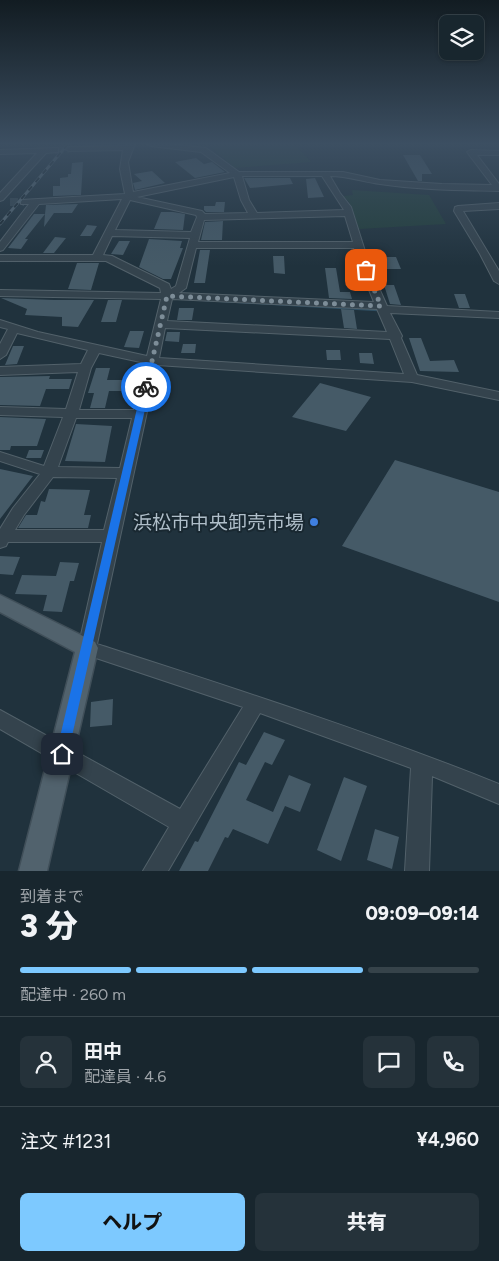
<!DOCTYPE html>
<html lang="ja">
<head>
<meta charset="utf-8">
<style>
  :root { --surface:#18262e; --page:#25323a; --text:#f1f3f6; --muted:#9fa5aa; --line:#36434a; --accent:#7dc9ff }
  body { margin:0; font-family:Figtree,"Noto Sans JP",sans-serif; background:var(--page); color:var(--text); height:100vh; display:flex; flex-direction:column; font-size:19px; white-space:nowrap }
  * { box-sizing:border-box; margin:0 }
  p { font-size:16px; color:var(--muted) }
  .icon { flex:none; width:28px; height:28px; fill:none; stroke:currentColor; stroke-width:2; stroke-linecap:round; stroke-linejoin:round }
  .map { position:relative; height:871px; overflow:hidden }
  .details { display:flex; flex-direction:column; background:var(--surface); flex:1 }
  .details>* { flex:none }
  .controls { position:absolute; left:439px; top:15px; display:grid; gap:10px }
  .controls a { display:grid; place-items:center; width:45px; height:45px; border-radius:8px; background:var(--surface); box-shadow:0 1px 4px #0004,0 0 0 1px var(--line); font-size:25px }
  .pin { position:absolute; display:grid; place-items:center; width:42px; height:42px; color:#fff; margin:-21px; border-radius:10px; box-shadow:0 2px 8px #0006 }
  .courier { position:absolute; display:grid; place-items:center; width:50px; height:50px; margin:-25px; border:4px solid #1a73e8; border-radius:50%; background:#fff; color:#222; box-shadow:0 1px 6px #0007 }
  .head em { font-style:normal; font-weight:800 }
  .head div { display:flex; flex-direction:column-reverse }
  .head { display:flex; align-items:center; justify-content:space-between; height:85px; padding:0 20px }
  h1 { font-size:32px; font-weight:800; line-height:38px }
  .bar { display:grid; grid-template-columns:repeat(4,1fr); gap:8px 5px; align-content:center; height:60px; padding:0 20px }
  .bar i { height:6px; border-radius:4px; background:var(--line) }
  .bar .selected { background:var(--accent) }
  .bar p { grid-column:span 4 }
  .line { display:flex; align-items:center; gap:12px; padding:0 20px; border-top:1px solid var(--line) }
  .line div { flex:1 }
  .round { display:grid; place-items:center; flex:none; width:52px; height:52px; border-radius:8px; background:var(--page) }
  .cta { display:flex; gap:10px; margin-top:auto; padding:10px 20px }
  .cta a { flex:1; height:58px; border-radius:8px; background:var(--accent); color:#111; font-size:20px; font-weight:800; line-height:58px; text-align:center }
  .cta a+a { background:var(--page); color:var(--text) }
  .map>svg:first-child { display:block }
  .green { fill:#223e3b }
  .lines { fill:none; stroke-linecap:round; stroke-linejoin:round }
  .stream { stroke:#305064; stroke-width:2.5 }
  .building { fill:#455a67 }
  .minor-tunnel { stroke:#354752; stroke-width:8; stroke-dasharray:8 4.5; stroke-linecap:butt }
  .minor-casing { stroke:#52616a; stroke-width:2 }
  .major-casing { stroke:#404f59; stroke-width:3 }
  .minor { fill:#34434d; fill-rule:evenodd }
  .major { fill:#51626d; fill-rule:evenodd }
  .rail-casing { stroke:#556874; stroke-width:3 }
  .rail { stroke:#192831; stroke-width:2; stroke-dasharray:5.5; stroke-linecap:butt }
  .route { fill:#1a73e8 }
  .done { stroke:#7d8d98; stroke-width:5; stroke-dasharray:0 9 }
  .shop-dot { fill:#3f7fe0; stroke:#192831; stroke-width:2 }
  .labels { text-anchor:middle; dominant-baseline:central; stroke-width:4; stroke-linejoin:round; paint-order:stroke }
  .poi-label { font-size:19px; fill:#afbec9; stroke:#192831; text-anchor:end }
</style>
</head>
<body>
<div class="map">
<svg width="499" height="871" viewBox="0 0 499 871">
  <rect width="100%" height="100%" fill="#20323d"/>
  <!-- green -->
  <path class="green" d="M 219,144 L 295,144 L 311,162 L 235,168 L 210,147 Z
    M 352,190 L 429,195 L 446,224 L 359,229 L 349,202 L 343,196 L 353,195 Z"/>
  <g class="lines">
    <!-- stream -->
    <path class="stream" d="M 189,299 L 378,310"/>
  </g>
  <!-- building -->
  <path class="building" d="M 403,155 L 420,155 L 432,174 L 422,174 L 422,181 L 418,181 Z
    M 196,158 L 204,164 L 212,162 L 225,172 L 195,178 L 175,162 Z
    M 83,162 L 81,195 L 53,196 L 53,186 L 60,186 L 60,178 L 68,177 L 68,174 L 71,174 L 72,163 Z
    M 152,171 L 165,183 L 135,190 L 133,183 L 142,181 L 134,174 Z
    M 244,178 L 290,178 L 293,184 L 250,188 Z
    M 315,178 L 324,197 L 308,198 L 306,179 Z
    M 216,202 L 225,202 L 224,212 L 206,212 L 204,210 L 204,206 L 215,206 Z
    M 78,204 L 72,213 L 54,213 L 44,227 L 45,214 L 25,239 L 28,239 L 21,249 L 8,248 L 34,214 L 45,214 L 46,205 Z
    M 161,212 L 173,212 L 185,214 L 183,230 L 154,229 Z
    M 223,221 L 222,240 L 201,240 L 205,222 Z
    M 87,225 L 97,226 L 91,236 L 80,236 Z
    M 55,237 L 66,238 L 54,253 L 43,253 Z
    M 149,239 L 182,241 L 180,248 L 183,248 L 171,279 L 163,279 L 139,267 Z
    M 119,241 L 130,241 L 123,255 L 111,254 Z
    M 200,250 L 210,250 L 205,283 L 194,283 Z
    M 273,256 L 284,256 L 285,274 L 274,273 Z
    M 380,257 L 396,257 L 401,269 L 384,269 Z
    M 77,263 L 99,263 L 91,290 L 68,289 Z
    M 325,268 L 336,268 L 340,292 L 350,292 L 352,299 L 329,298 Z
    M 384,285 L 394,285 L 401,305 L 390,304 Z
    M 454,294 L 465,294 L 470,308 L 459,308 Z
    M 1,298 L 54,300 L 94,300 L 78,327 L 62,326 L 62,317 L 25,315 L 27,309 Z
    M 108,300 L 122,300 L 116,322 L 101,322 Z
    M 179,308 L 194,308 L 192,320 L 177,320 Z
    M 341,309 L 354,310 L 357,329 L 344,328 Z
    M 130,331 L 144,331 L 139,348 L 124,347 Z
    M 167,332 L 180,332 L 179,342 L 165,341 Z
    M 409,338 L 421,338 L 430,361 L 454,360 L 459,372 L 420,371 Z
    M 183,344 L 196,344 L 195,353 L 181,353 Z
    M 13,346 L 24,346 L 17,364 L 5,365 Z
    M 326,350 L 340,350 L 341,360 L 327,360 Z
    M 359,353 L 372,353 L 374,364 L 360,363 Z
    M 96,368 L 110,368 L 107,380 L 127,380 L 124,391 L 109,391 L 105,408 L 90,408 L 94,393 L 88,393 Z
    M 50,376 L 49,379 L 72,379 L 69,389 L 46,389 L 40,406 L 0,405 L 0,377 Z
    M 320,383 L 371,397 L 346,431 L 292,417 Z
    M 0,417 L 46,419 L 37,446 L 11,446 L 10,450 L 0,450 Z
    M 76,424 L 112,426 L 105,462 L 65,461 Z
    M 29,450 L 44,450 L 41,458 L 26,458 Z
    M 395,460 L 499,492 L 499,602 L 342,546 Z
    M 0,469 L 33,476 L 0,519 Z
    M 49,489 L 90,490 L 84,515 L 91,515 L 88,528 L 18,528 L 26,515 L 37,515 L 41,501 L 45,502 Z
    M 0,556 L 20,557 L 13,575 L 0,574 Z
    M 60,562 L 79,563 L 74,581 L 70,581 L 62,612 L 43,611 L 47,595 L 15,594 L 22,575 L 56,576 Z
    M 113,699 L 112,725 L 90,727 L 91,702 Z
    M 264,732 L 285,740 L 272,765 L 265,762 L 246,800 L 273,812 L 289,775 L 311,784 L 300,812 L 285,806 L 268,844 L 233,829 L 228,838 L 225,837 L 208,871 L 179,871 L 195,841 L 198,842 L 239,762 L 246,765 Z
    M 344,777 L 367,786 L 341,861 L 317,850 Z
    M 375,829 L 399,837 L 392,869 L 367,860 Z"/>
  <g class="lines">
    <!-- minor-tunnel -->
    <path class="minor-tunnel" d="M 55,150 L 69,149
      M 10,202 L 24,202"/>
    <defs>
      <path id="minor" d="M 127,144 L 135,144 L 128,162 L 133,192 L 230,173 L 201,152 L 151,146 L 147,144 L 168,144 L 206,148 L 239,172 L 343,172 L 380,180 L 442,184 L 492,185 L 467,152 L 471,150 L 499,151 L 499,155 L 477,155 L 499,184 L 499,191 C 460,190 419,190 380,184 C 363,182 348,176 330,176 L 340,193 L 351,207 L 371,270 L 387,306 L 499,312 L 499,318 L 390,313 L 402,336 L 401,338 L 417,375 L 499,392 L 499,400 L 412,382 L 157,365 L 97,644 C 233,688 367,731 499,784 L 499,804 L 432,776 L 429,871 L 405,871 L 411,768 L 260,713 L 168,871 L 143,871 L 169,827 L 0,729 L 0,710 L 180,809 L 243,707 L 81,653 L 78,648 L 102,542 L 8,542 L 6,546 L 0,548 L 0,529 L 13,508 L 40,474 L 0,461 L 0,452 L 44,466 L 63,417 L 0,415 L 0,407 L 66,409 L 78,372 L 0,375 L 0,367 L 81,364 L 88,350 L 17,333 L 6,355 L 0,359 L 0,344 L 8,329 L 0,327 L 0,320 L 38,332 L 147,356 L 161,299 L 0,296 L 0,290 L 161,293 L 160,288 L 106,261 L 0,261 L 0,255 L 93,255 L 122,199 L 39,204 L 3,250 L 0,251 L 0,242 L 29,204 L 21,204 L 21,200 L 125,194 L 120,169 L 123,150 L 69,151 L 65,149 L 69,147 L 126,146 ZM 242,176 L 322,176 L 344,210 L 257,213 L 249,200 ZM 234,177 L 241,200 L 248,213 L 205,214 L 202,211 L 137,197 ZM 130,200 L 196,215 L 197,217 L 191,232 L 115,230 ZM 345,216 L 353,242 L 198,242 L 204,220 ZM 112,236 L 190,238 L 176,286 L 171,289 L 169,284 L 112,256 L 103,255 ZM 196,248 L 354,248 L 361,270 L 374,302 L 179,293 L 186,288 ZM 172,299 L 377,309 L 387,332 L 167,321 ZM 165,328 L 390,339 L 404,374 L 159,358 ZM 99,353 L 145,363 L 134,410 L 79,410 L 91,368 ZM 76,418 L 132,418 L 120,468 L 58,467 ZM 53,477 L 117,478 L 104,530 L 15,530 L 24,515 Z
        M 55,148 L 58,148 L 58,152 L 46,153 L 3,200 L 0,201 L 0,193 L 37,153 L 0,154 L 0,150 Z
        M 499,203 L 499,209 L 463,211 L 499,271 L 499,284 L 494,281 L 480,254 L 454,211 L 455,207 L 458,206 Z"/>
      <path id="major" d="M 0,595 L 95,642 L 98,648 L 47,871 L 19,871 L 75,652 L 0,612 Z"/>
    </defs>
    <!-- minor casing -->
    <use href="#minor" class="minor-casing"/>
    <!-- major casing -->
    <use href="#major" class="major-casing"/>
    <!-- minor -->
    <use href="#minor" class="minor"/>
    <!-- major -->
    <use href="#major" class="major"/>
    <defs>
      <path id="rail" d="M 0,224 L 68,144"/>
    </defs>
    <!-- rail casing -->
    <use href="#rail" class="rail-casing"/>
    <!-- rail -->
    <use href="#rail" class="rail"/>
  </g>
  <!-- sky -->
  <linearGradient id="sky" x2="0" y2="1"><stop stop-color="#121c22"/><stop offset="0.54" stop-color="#3c4f62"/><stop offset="1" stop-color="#3c4f62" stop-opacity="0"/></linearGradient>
  <rect width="499" height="266" fill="url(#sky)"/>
  <!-- route -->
  <path class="route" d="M 146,385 L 150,387 L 68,754 L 66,758 L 62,760 L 58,758 L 56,754 L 142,387 Z"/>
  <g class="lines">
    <!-- done -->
    <path class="done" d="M 146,387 L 167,296 L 381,306 L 366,270"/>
  </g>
  <!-- markers -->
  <circle class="shop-dot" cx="314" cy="522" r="5"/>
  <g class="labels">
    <!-- poi labels -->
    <g class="poi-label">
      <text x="304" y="522">浜松市中央卸売市場</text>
    </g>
  </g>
</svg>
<div class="controls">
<a><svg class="icon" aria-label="layers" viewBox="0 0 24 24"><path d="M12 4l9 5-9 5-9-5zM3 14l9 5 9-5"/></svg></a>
</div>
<div class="pin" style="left:366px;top:270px;background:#ea580c"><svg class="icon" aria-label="bag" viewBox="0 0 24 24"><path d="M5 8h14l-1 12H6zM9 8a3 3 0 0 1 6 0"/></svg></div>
<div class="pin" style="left:62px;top:754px;background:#1f2937"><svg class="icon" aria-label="home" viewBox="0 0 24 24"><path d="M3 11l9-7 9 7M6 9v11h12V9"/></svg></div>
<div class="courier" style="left:146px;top:387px"><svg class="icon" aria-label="bike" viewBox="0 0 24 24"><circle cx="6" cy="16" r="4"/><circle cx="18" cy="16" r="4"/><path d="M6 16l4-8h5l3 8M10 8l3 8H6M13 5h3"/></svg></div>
</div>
<section class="details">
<div class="head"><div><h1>3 分</h1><p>到着まで</p></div><em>09:09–09:14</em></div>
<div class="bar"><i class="selected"></i><i class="selected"></i><i class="selected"></i><i></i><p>配達中 · 260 m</p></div>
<div class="line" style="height:90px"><a class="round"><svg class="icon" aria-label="person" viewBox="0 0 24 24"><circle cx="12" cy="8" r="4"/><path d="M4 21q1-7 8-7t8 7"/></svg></a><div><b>田中</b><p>配達員 · 4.6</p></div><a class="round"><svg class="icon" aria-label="chat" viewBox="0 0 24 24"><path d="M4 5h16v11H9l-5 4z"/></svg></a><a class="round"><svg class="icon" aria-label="phone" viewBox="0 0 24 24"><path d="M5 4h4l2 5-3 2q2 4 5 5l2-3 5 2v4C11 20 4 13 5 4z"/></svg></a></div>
<div class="line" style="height:65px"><div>注文 #1231</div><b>¥4,960</b></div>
<div class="cta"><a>ヘルプ</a><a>共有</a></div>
</section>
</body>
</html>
